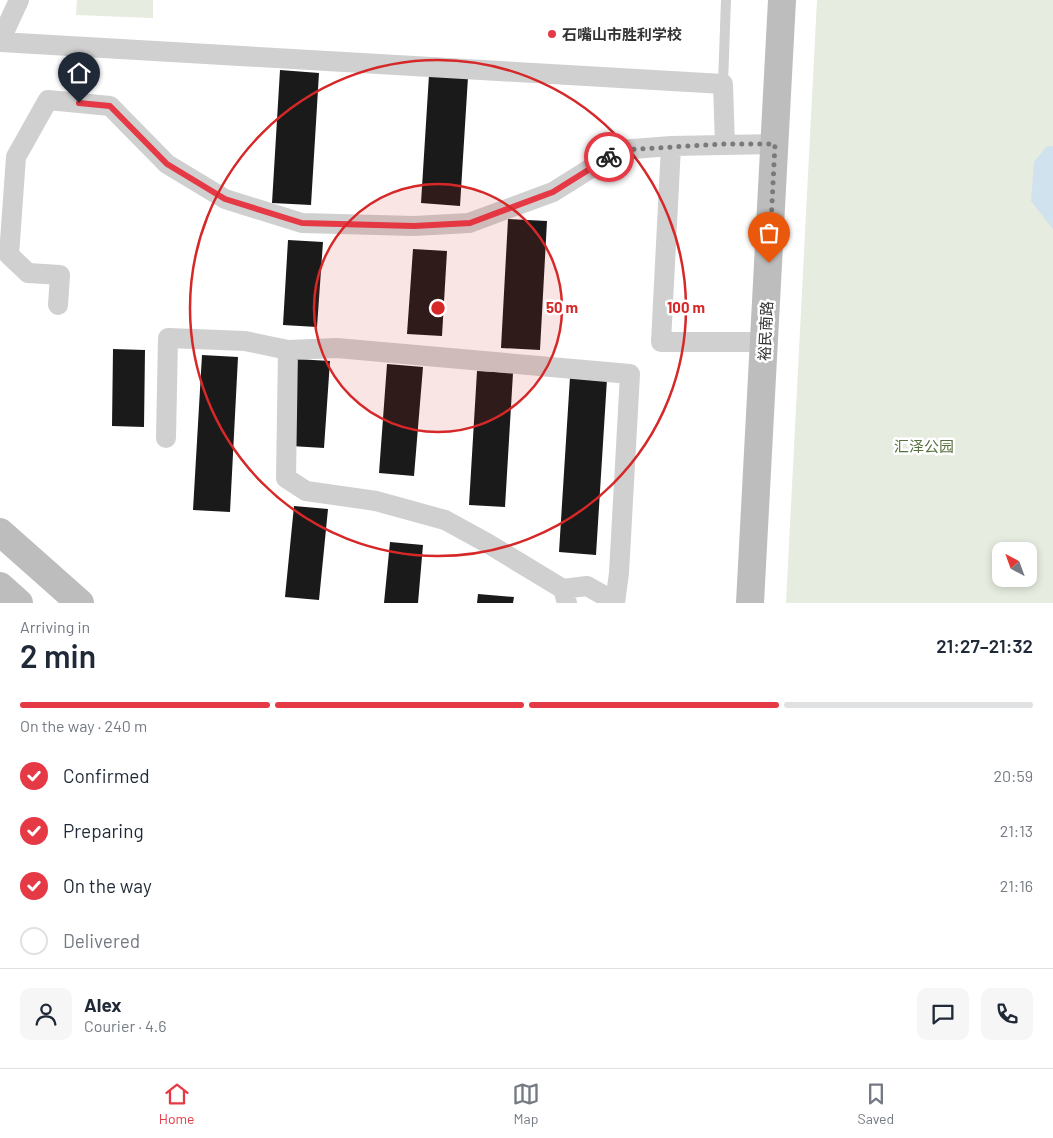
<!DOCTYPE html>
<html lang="en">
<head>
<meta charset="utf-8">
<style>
  :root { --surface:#fff; --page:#f6f6f7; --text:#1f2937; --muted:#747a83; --line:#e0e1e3; --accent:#e63946 }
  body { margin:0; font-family:Barlow,"Noto Sans SC",sans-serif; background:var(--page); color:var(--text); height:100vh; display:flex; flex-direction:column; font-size:19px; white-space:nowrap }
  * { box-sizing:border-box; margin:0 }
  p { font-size:16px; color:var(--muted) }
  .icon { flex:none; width:28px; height:28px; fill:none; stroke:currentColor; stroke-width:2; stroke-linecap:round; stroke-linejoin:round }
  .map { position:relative; height:603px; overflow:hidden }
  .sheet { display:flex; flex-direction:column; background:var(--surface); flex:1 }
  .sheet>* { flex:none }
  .needle { width:32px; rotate:319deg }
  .controls { position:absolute; left:992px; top:542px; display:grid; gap:10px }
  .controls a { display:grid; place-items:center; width:45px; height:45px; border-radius:10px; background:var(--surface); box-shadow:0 2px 8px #0003; font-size:25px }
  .pin { position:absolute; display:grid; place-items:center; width:42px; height:42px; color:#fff; margin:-51px -21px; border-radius:50% 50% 50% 0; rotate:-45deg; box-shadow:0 0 5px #0007 }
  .pin .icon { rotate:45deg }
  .courier { position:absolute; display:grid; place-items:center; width:50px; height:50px; margin:-25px; border:4px solid #e63946; border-radius:50%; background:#fff; color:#222; box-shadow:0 1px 6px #0007 }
  .head em { font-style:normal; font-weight:600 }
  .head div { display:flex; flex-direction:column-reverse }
  .head { display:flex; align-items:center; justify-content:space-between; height:85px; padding:0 20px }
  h1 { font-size:32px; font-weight:600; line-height:38px }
  .bar { display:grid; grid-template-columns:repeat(4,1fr); gap:8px 5px; align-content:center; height:60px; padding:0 20px }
  .bar i { height:6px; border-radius:4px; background:var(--line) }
  .bar .selected { background:var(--accent) }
  .bar p { grid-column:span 4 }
  .line { display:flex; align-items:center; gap:12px; padding:0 20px; border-top:1px solid var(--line) }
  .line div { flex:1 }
  .round { display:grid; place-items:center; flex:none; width:52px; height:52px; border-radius:10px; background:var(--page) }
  ol { padding:0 20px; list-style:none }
  li { display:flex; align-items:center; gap:15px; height:55px }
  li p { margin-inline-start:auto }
  li .icon { padding:5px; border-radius:50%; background:var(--accent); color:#fff; stroke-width:4 }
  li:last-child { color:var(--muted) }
  li i { width:28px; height:28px; border:2px solid var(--line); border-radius:50% }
  .tabs { display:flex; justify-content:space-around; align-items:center; height:70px; border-top:1px solid var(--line); background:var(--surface); font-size:14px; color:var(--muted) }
  .tabs a { display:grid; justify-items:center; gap:2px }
  .tabs .selected { color:var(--accent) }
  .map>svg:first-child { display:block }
  .green { fill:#e6ecdf; fill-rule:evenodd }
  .water { fill:#cfe2ee }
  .building { fill:#1a1a1a }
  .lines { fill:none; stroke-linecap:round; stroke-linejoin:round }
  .lane { stroke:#d0d0d0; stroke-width:10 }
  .street { stroke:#d0d0d0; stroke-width:20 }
  .secondary { stroke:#bdbdbd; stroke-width:28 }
  .done { stroke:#7a7a7a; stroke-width:5; stroke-dasharray:0 9 }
  .route { stroke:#e63946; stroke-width:6 }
  .ring { fill:none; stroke:#d62828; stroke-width:2.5 }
  .poi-dot { fill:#e63946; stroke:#fff; stroke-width:2 }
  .labels { text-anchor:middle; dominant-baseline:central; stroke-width:5; stroke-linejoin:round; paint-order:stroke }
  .poi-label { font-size:15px; font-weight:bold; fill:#333; stroke:#fff; text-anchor:start }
  .street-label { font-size:15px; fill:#333; stroke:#fff }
  .park-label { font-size:15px; fill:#56703f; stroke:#fff }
  .centre { fill:#d62828; stroke:#fff; stroke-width:2.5 }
  .ring-label { font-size:15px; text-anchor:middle; font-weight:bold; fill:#d62828; stroke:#fff; stroke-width:5; stroke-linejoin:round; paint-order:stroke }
</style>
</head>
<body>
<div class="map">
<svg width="1053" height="603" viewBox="0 0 1053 603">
  <rect width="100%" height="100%" fill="#fff"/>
  <!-- green -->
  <path class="green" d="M 77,0 L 153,0 L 153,18 L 76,15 Z
    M 817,0 L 1053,0 L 1053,603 L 786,603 ZM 1001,551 L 1029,551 L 1029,579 L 1001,579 Z"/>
  <!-- water -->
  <path class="water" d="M 1053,146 L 1053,229 L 1031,201 L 1034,162 L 1046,147 Z"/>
  <!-- building -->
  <path class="building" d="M 280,70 L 319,73 L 311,205 L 272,203 Z
    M 429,75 L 468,77 L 460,206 L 421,203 Z
    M 508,219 L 547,221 L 540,350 L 501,348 Z
    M 288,240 L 323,242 L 317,327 L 283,325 Z
    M 413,249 L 447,251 L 442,336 L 407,334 Z
    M 113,349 L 145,350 L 144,427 L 112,426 Z
    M 202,355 L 238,357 L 230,512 L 193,510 Z
    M 296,359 L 330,361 L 324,448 L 291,446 Z
    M 387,364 L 423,367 L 414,476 L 379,473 Z
    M 477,371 L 513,373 L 505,507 L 469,505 Z
    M 570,377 L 607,379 L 596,555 L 559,552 Z
    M 294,506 L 328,509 L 319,600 L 285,597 Z
    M 390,542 L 423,545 L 418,603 L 384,603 Z
    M 478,594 L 514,597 L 513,603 L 477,603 Z"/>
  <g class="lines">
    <!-- lane -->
    <path class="lane" d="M 723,84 L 726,0"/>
    <!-- street -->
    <path class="street" d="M 0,41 L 19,0
      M 0,42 L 723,84 L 725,145
      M 671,146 L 661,342 L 765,342
      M 58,305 L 60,275 L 28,273 L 9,255 L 16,157 L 48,100 L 110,106 L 167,164 L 225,199 L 302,223 L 414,226 L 469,223 L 553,192 L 620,150 L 671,146 L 775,144
      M 288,350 L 337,348 L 630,374 L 619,573 L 615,603
      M 166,438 L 168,338 L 245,341 L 288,350 L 286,478 L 306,491 L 376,501 L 445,520 L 487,543 L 563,589 L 567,603
      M 563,589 L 587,586 L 603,595 L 610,603"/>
    <!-- secondary -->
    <path class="secondary" d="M 0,532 L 80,603
      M 0,586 L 19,603
      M 750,603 L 782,0"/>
  </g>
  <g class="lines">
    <!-- done -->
    <path class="done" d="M 609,157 L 620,150 L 637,149 L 725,144 L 775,144 L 769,263"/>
    <!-- route -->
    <path class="route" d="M 79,103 L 110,106 L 167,164 L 225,199 L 302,223 L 414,226 L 470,223 L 553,192 L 609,157"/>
  </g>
  <!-- distance rings -->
  <circle cx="438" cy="308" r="124" fill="#d62828" fill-opacity=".12"/>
  <g class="ring">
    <circle cx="438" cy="308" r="124"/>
    <circle cx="438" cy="308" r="248"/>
  </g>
  <!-- markers -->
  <circle class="poi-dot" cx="552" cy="34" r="5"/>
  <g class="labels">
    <!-- poi labels -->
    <g class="poi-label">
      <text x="562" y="34">石嘴山市胜利学校</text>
    </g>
    <!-- street labels -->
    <g class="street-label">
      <text transform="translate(765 331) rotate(-87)">裕民南路</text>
    </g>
    <!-- park labels -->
    <g class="park-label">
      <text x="924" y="446">汇泽公园</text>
    </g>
  </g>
  <circle cx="438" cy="308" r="8" class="centre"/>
  <g class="ring-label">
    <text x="562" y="313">50 m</text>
    <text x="686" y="313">100 m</text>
  </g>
</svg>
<div class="controls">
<a><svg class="needle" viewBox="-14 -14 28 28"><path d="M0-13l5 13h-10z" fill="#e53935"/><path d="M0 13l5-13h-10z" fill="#747a83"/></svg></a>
</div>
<div class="pin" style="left:769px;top:263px;background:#ea580c"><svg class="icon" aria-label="bag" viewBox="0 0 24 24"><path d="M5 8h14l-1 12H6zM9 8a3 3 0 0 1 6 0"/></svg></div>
<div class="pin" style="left:79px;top:103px;background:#1f2937"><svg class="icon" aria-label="home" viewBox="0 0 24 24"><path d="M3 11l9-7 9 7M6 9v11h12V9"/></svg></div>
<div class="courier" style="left:609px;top:157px"><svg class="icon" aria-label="bike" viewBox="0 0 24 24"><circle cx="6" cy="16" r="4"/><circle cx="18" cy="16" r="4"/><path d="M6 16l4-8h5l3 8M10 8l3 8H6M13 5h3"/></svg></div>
</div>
<section class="sheet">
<div class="head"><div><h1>2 min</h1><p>Arriving in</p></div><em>21:27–21:32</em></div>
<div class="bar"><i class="selected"></i><i class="selected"></i><i class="selected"></i><i></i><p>On the way · 240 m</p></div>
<ol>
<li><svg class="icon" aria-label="check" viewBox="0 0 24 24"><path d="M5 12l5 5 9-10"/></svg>Confirmed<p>20:59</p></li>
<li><svg class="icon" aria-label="check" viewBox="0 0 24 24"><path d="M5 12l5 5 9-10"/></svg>Preparing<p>21:13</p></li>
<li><svg class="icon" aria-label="check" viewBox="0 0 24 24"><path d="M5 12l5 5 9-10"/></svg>On the way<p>21:16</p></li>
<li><i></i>Delivered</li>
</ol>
<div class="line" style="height:90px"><a class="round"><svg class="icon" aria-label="person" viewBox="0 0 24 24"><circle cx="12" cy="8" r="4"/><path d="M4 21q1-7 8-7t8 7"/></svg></a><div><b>Alex</b><p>Courier · 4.6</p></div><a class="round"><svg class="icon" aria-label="chat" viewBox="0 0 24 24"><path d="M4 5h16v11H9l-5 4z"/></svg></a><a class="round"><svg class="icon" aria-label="phone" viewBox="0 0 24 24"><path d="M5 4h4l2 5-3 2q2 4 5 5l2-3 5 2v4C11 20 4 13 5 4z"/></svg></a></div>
</section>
<nav class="tabs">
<a class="selected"><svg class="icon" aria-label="home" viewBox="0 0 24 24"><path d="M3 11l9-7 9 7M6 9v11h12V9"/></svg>Home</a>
<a><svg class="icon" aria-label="map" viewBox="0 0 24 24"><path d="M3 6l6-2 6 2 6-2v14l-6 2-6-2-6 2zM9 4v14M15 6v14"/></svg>Map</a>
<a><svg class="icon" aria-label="saved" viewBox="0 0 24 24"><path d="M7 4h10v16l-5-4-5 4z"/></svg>Saved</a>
</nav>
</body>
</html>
